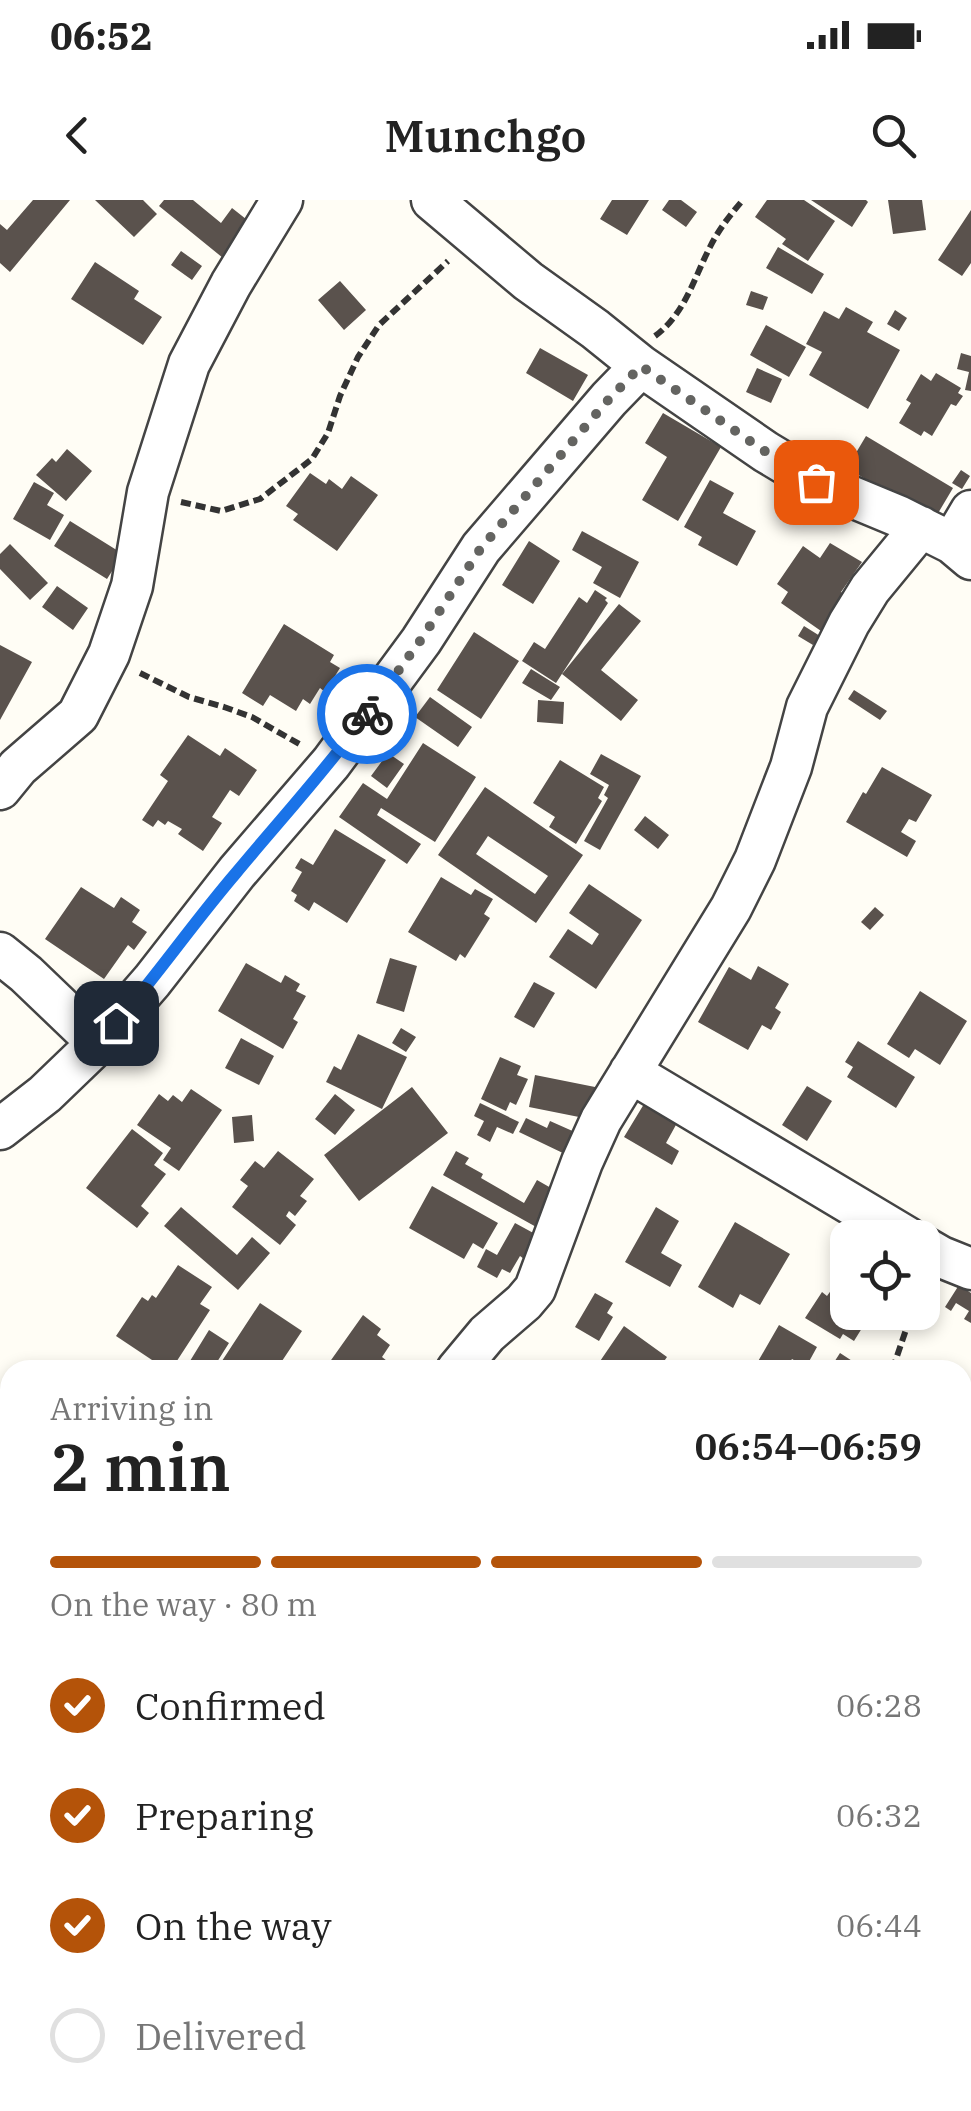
<!DOCTYPE html>
<html lang="en">
<head>
<meta charset="utf-8">
<style>
  :root { --surface:#fff; --page:#f6f6f6; --text:#222; --muted:#767676; --line:#e0e0e0; --accent:#b45309 }
  body { margin:0; font-family:"IBM Plex Serif",serif; background:var(--page); color:var(--text); height:100vh; display:flex; flex-direction:column; font-size:38px; white-space:nowrap }
  * { box-sizing:border-box; margin:0 }
  p { font-size:32px; color:var(--muted) }
  .icon { flex:none; width:55px; height:55px; fill:none; stroke:currentColor; stroke-width:2; stroke-linecap:round; stroke-linejoin:round }
  .map { position:relative; flex:1; overflow:hidden }
  .panel { position:absolute; left:0px; top:1160px; width:972px; height:752px; display:flex; flex-direction:column; background:var(--surface); border-radius:30px 30px 0 0; box-shadow:0 5px 15px #0003 }
  .panel>* { flex:none }
  .controls { position:absolute; left:830px; top:1020px; display:grid; gap:20px }
  .controls a { display:grid; place-items:center; width:110px; height:110px; border-radius:20px; background:var(--surface); box-shadow:0 5px 15px #0003; font-size:50px }
  .pin { position:absolute; display:grid; place-items:center; width:85px; height:85px; color:#fff; margin:-42px; border-radius:20px; box-shadow:0 5px 15px #0006 }
  .courier { position:absolute; display:grid; place-items:center; width:100px; height:100px; margin:-50px; border:8px solid #1a73e8; border-radius:50%; background:#fff; color:#222; box-shadow:0 2px 12px #0007 }
  .head em { font-style:normal; font-weight:600 }
  .head div { display:flex; flex-direction:column-reverse }
  .head { display:flex; align-items:center; justify-content:space-between; height:170px; padding:0 50px }
  h1 { font-size:65px; font-weight:600; line-height:75px }
  .bar { display:grid; grid-template-columns:repeat(4,1fr); gap:15px 10px; align-content:center; height:120px; padding:0 50px }
  .bar i { height:12px; border-radius:8px; background:var(--line) }
  .bar .selected { background:var(--accent) }
  .bar p { grid-column:span 4 }
  ol { padding:0 50px; list-style:none }
  li { display:flex; align-items:center; gap:30px; height:110px }
  li p { margin-inline-start:auto }
  li .icon { padding:10px; border-radius:50%; background:var(--accent); color:#fff; stroke-width:4 }
  li:last-child { color:var(--muted) }
  li i { width:55px; height:55px; border:5px solid var(--line); border-radius:50% }
  .status { display:flex; justify-content:space-between; align-items:center; height:70px; padding:0 50px; background:var(--surface); direction:ltr }
  .status svg { height:28px; fill:currentColor }
  header { display:flex; justify-content:space-between; align-items:center; height:130px; padding:0 50px; background:var(--surface); font-size:45px; font-weight:600 }
  .map>svg:first-child { display:block }
  .building { fill:#5a524d; fill-rule:evenodd }
  .lines { fill:none; stroke-linecap:round; stroke-linejoin:round }
  .minor-casing { stroke:#444; stroke-width:45 }
  .path { stroke:#333; stroke-width:6; stroke-dasharray:10 5; stroke-linecap:butt }
  .minor { stroke:#fff; stroke-width:40 }
  .done { stroke:#646461; stroke-width:10; stroke-dasharray:0 18 }
  .route { stroke:#1a73e8; stroke-width:12 }
</style>
</head>
<body>
<div class="status"><b>06:52</b><svg viewBox="0 0 49 12"><path d="M0 12V9h3v3zM5 12V6h3v6zM10 12V3h3v9zM15 12V0h3v12zM26 1h20v11H26zM47 4h2v5h-2z"/></svg></div>
<header><svg class="icon" aria-label="back" viewBox="0 0 24 24"><path d="M15 5l-7 7 7 7"/></svg>Munchgo<svg class="icon" aria-label="search" viewBox="0 0 24 24"><circle cx="10" cy="10" r="6"/><path d="M15 15l6 6"/></svg></header>
<div class="map">
<svg width="971" height="1911" viewBox="0 0 971 1911">
  <rect width="100%" height="100%" fill="#fffdf5"/>
  <!-- building -->
  <path class="building" d="M 33,0 L 70,0 L 10,72 L 0,63 L 0,24 L 7,30 Z
    M 95,0 L 143,0 L 157,14 L 134,37 Z
    M 164,0 L 193,0 L 221,23 L 232,8 L 251,23 L 223,58 L 159,6 Z
    M 612,0 L 649,0 L 627,35 L 600,19 Z
    M 669,0 L 681,0 L 697,12 L 686,27 L 662,10 Z
    M 767,0 L 804,0 L 835,21 L 808,61 L 782,44 L 786,39 L 755,17 Z
    M 811,0 L 866,0 L 868,2 L 852,27 Z
    M 888,0 L 922,0 L 926,30 L 893,34 Z
    M 971,10 L 971,63 L 962,76 L 938,60 Z
    M 778,47 L 824,74 L 812,94 L 766,68 Z
    M 181,51 L 202,66 L 192,80 L 171,65 Z
    M 95,62 L 139,91 L 134,99 L 162,117 L 143,145 L 71,99 Z
    M 340,81 L 366,110 L 344,130 L 318,100 Z
    M 751,91 L 768,97 L 763,110 L 746,105 Z
    M 846,107 L 873,122 L 867,132 L 900,150 L 868,209 L 809,175 L 822,152 L 806,144 L 824,111 L 839,119 Z
    M 895,110 L 907,118 L 899,131 L 887,124 Z
    M 766,125 L 806,147 L 789,177 L 750,155 Z
    M 540,148 L 588,175 L 573,201 L 526,173 Z
    M 961,153 L 971,156 L 971,191 L 965,190 L 969,172 L 957,169 Z
    M 757,168 L 782,179 L 771,203 L 746,192 Z
    M 936,173 L 961,188 L 958,193 L 963,196 L 956,206 L 951,204 L 932,236 L 924,231 L 921,236 L 899,223 L 911,203 L 906,200 L 921,174 L 931,181 Z
    M 663,213 L 721,247 L 678,321 L 642,300 L 667,257 L 645,243 Z
    M 866,236 L 953,288 L 934,320 L 847,268 Z
    M 67,249 L 92,271 L 66,301 L 36,275 L 52,258 L 56,262 Z
    M 961,270 L 970,276 L 962,289 L 952,283 Z
    M 310,273 L 326,284 L 329,279 L 342,289 L 351,276 L 378,295 L 337,351 L 293,320 L 298,314 L 286,306 Z
    M 710,280 L 734,293 L 723,313 L 756,331 L 737,366 L 698,345 L 702,337 L 684,327 Z
    M 34,282 L 54,293 L 47,305 L 64,315 L 50,340 L 13,319 Z
    M 70,321 L 123,354 L 107,379 L 54,346 Z
    M 582,331 L 639,362 L 620,398 L 593,383 L 602,367 L 572,350 Z
    M 529,341 L 560,361 L 533,404 L 502,385 Z
    M 830,343 L 862,362 L 841,392 L 853,400 L 828,421 L 821,431 L 781,403 L 788,392 L 777,384 L 803,346 L 820,358 Z
    M 10,344 L 48,383 L 30,400 L 0,369 L 0,354 Z
    M 57,386 L 88,408 L 73,430 L 42,407 Z
    M 595,390 L 607,398 L 605,400 L 608,403 L 556,483 L 522,461 L 534,442 L 545,449 L 579,397 L 587,403 Z
    M 619,404 L 641,421 L 601,470 L 638,500 L 621,521 L 562,474 Z
    M 284,424 L 334,455 L 330,462 L 340,468 L 325,492 L 320,488 L 310,504 L 303,499 L 296,511 L 270,495 L 263,506 L 242,493 Z
    M 804,426 L 820,436 L 813,445 L 798,436 Z
    M 474,432 L 519,461 L 481,519 L 437,490 Z
    M 0,445 L 32,462 L 0,520 Z
    M 531,469 L 560,487 L 551,500 L 522,483 Z
    M 854,490 L 887,511 L 880,520 L 848,499 Z
    M 430,497 L 472,527 L 458,547 L 415,517 Z
    M 538,500 L 564,502 L 563,524 L 537,522 Z
    M 188,535 L 220,556 L 225,548 L 257,570 L 239,596 L 230,590 L 212,617 L 222,623 L 203,651 L 178,634 L 182,629 L 168,621 L 165,625 L 158,620 L 153,627 L 142,620 L 168,581 L 160,575 Z
    M 423,543 L 476,577 L 435,642 L 381,608 L 377,615 L 421,644 L 407,664 L 339,617 L 363,583 L 387,599 Z
    M 388,553 L 404,564 L 387,588 L 371,576 Z
    M 601,554 L 641,576 L 600,650 L 584,641 L 608,598 L 604,595 L 609,585 L 590,574 Z
    M 560,560 L 604,587 L 598,598 L 602,601 L 576,644 L 549,627 L 555,617 L 533,603 Z
    M 882,567 L 932,595 L 916,622 L 909,619 L 901,632 L 916,641 L 907,657 L 846,622 L 863,592 L 866,594 Z
    M 485,587 L 583,655 L 536,723 L 438,655 ZM 488,636 L 548,676 L 535,694 L 476,654 Z
    M 645,616 L 669,635 L 658,649 L 634,630 Z
    M 335,629 L 386,660 L 347,723 L 314,702 L 309,711 L 294,701 L 297,695 L 291,691 L 302,672 L 295,668 L 301,658 L 313,665 Z
    M 441,677 L 471,695 L 475,689 L 493,699 L 484,714 L 490,718 L 465,758 L 460,754 L 456,761 L 408,732 Z
    M 589,684 L 642,720 L 596,789 L 549,757 L 568,729 L 592,745 L 599,734 L 569,713 Z
    M 81,687 L 114,708 L 121,697 L 140,710 L 132,722 L 147,732 L 134,750 L 128,745 L 104,779 L 45,739 Z
    M 875,707 L 884,715 L 870,730 L 861,722 Z
    M 390,758 L 417,766 L 404,812 L 376,803 Z
    M 246,763 L 281,783 L 285,775 L 300,784 L 296,791 L 306,796 L 293,819 L 298,822 L 283,849 L 218,811 Z
    M 758,766 L 789,784 L 775,808 L 781,812 L 771,830 L 762,825 L 748,850 L 698,822 L 729,767 L 751,780 Z
    M 534,782 L 555,793 L 534,828 L 514,817 Z
    M 920,791 L 967,821 L 940,865 L 915,849 L 909,858 L 887,844 Z
    M 401,828 L 416,837 L 406,852 L 392,843 Z
    M 358,834 L 407,857 L 382,909 L 326,882 L 334,866 L 341,870 Z
    M 241,838 L 274,856 L 259,885 L 225,868 Z
    M 858,841 L 915,877 L 896,908 L 847,877 L 853,867 L 845,862 Z
    M 500,857 L 521,866 L 517,875 L 528,879 L 516,905 L 510,902 L 506,911 L 481,899 Z
    M 535,875 L 600,888 L 594,920 L 529,907 Z
    M 807,886 L 832,901 L 807,941 L 782,925 Z
    M 412,887 L 448,933 L 359,1001 L 324,955 Z
    M 191,889 L 222,910 L 179,971 L 163,960 L 171,948 L 137,925 L 159,894 L 168,901 L 173,895 L 182,902 Z
    M 335,894 L 355,910 L 335,935 L 315,919 Z
    M 480,903 L 519,922 L 513,934 L 497,927 L 490,942 L 477,935 L 484,921 L 474,916 Z
    M 644,904 L 677,923 L 666,943 L 679,951 L 672,965 L 624,937 Z
    M 252,915 L 254,941 L 234,943 L 232,917 Z
    M 526,918 L 547,928 L 550,921 L 577,933 L 567,955 L 519,932 Z
    M 132,929 L 163,953 L 154,965 L 166,974 L 141,1006 L 149,1013 L 137,1028 L 86,988 Z
    M 278,951 L 314,979 L 300,996 L 307,1001 L 295,1016 L 289,1011 L 286,1016 L 296,1025 L 280,1045 L 232,1007 L 248,986 L 240,980 L 255,961 L 264,968 Z
    M 456,951 L 469,958 L 465,964 L 483,974 L 481,978 L 524,1003 L 537,980 L 558,992 L 538,1028 L 443,975 Z
    M 432,986 L 498,1023 L 483,1049 L 473,1043 L 464,1059 L 409,1028 Z
    M 181,1007 L 237,1055 L 252,1037 L 270,1053 L 238,1090 L 164,1026 Z
    M 656,1007 L 679,1021 L 661,1053 L 682,1065 L 670,1087 L 625,1062 Z
    M 735,1022 L 790,1054 L 760,1105 L 740,1094 L 733,1108 L 698,1087 Z
    M 515,1023 L 537,1035 L 524,1059 L 520,1056 L 510,1073 L 502,1069 L 497,1078 L 477,1067 L 486,1049 L 497,1055 Z
    M 178,1065 L 212,1087 L 200,1104 L 210,1110 L 171,1170 L 167,1170 L 116,1136 L 142,1097 L 148,1101 L 152,1095 L 156,1098 Z
    M 959,1085 L 971,1093 L 971,1123 L 964,1119 L 969,1111 L 956,1103 L 951,1111 L 945,1107 Z
    M 832,1089 L 848,1099 L 848,1112 L 862,1112 L 860,1116 L 867,1120 L 854,1141 L 843,1134 L 840,1139 L 805,1118 L 822,1092 L 827,1096 Z
    M 595,1093 L 613,1103 L 607,1113 L 613,1117 L 599,1141 L 575,1127 Z
    M 260,1103 L 302,1131 L 276,1170 L 229,1170 L 220,1164 Z
    M 363,1115 L 381,1129 L 377,1135 L 390,1145 L 382,1157 L 387,1161 L 380,1170 L 324,1170 Z
    M 779,1125 L 817,1147 L 806,1167 L 792,1159 L 785,1170 L 753,1170 Z
    M 624,1126 L 667,1157 L 658,1170 L 645,1170 L 633,1161 L 627,1170 L 594,1170 Z
    M 209,1130 L 229,1143 L 212,1170 L 205,1170 L 190,1161 Z
    M 840,1153 L 866,1170 L 829,1170 Z
    M 971,1391 L 971,1433 L 962,1428 L 962,1404 Z
    M 0,1813 L 10,1819 L 10,1902 L 20,1902 L 14,1911 L 0,1911 Z"/>
  <g class="lines">
    <defs>
      <path id="minor" d="M 432,0 L 528,81 L 595,129 L 641,166 L 766,252 L 816,282 L 898,316 L 952,343 L 971,359
        M 952,343 L 971,311
        M 0,589 L 18,567 L 78,515 L 109,454 L 132,386 L 148,292 L 189,164 L 231,84 L 282,0
        M 0,753 L 26,774 L 98,843
        M 630,872 L 908,1038
        M 0,929 L 45,894 L 98,843 L 152,781 L 237,672 L 331,563 L 421,441 L 481,348 L 609,199 L 641,166
        M 922,1046 L 941,1057 L 971,1069
        M 457,1170 L 487,1134 L 524,1102 L 535,1089 L 582,962 L 601,920 L 731,708 L 755,660 L 791,567 L 807,507 L 849,423 L 870,389 L 921,327
        M 0,1708 L 10,1712
        M 379,1902 L 389,1911"/>
    </defs>
    <!-- minor casing -->
    <use href="#minor" class="minor-casing"/>
    <!-- path -->
    <path class="path" d="M 655,136 C 685,114 694,78 710,47 C 719,29 730,15 743,0
      M 181,302 L 221,311 L 260,299 L 312,259 L 328,233 L 340,196 L 358,157 L 379,125 L 448,61
      M 140,473 L 189,497 L 224,507 L 252,517 L 301,545
      M 894,1170 L 895,1162 L 912,1112
      M 962,1743 L 971,1746"/>
    <!-- minor -->
    <use href="#minor" class="minor"/>
  </g>
  <g class="lines">
    <!-- done -->
    <path class="done" d="M 367,514 L 420,441 L 481,348 L 609,199 L 641,166 L 766,252 L 816,282"/>
    <!-- route -->
    <path class="route" d="M 116,823 C 158,774 194,722 236,673 C 280,620 326,570 367,514"/>
  </g>
</svg>
<div class="controls">
<a><svg class="icon" aria-label="locate" viewBox="0 0 24 24"><circle cx="12" cy="12" r="6"/><path d="M12 2v4M12 18v4M2 12h4M18 12h4"/></svg></a>
</div>
<div class="pin" style="left:816px;top:282px;background:#ea580c"><svg class="icon" aria-label="bag" viewBox="0 0 24 24"><path d="M5 8h14l-1 12H6zM9 8a3 3 0 0 1 6 0"/></svg></div>
<div class="pin" style="left:116px;top:823px;background:#1f2937"><svg class="icon" aria-label="home" viewBox="0 0 24 24"><path d="M3 11l9-7 9 7M6 9v11h12V9"/></svg></div>
<div class="courier" style="left:367px;top:514px"><svg class="icon" aria-label="bike" viewBox="0 0 24 24"><circle cx="6" cy="16" r="4"/><circle cx="18" cy="16" r="4"/><path d="M6 16l4-8h5l3 8M10 8l3 8H6M13 5h3"/></svg></div>
<section class="panel">
<div class="head"><div><h1>2 min</h1><p>Arriving in</p></div><em>06:54–06:59</em></div>
<div class="bar"><i class="selected"></i><i class="selected"></i><i class="selected"></i><i></i><p>On the way · 80 m</p></div>
<ol>
<li><svg class="icon" aria-label="check" viewBox="0 0 24 24"><path d="M5 12l5 5 9-10"/></svg>Confirmed<p>06:28</p></li>
<li><svg class="icon" aria-label="check" viewBox="0 0 24 24"><path d="M5 12l5 5 9-10"/></svg>Preparing<p>06:32</p></li>
<li><svg class="icon" aria-label="check" viewBox="0 0 24 24"><path d="M5 12l5 5 9-10"/></svg>On the way<p>06:44</p></li>
<li><i></i>Delivered</li>
</ol>
</section>
</div>
</body>
</html>
